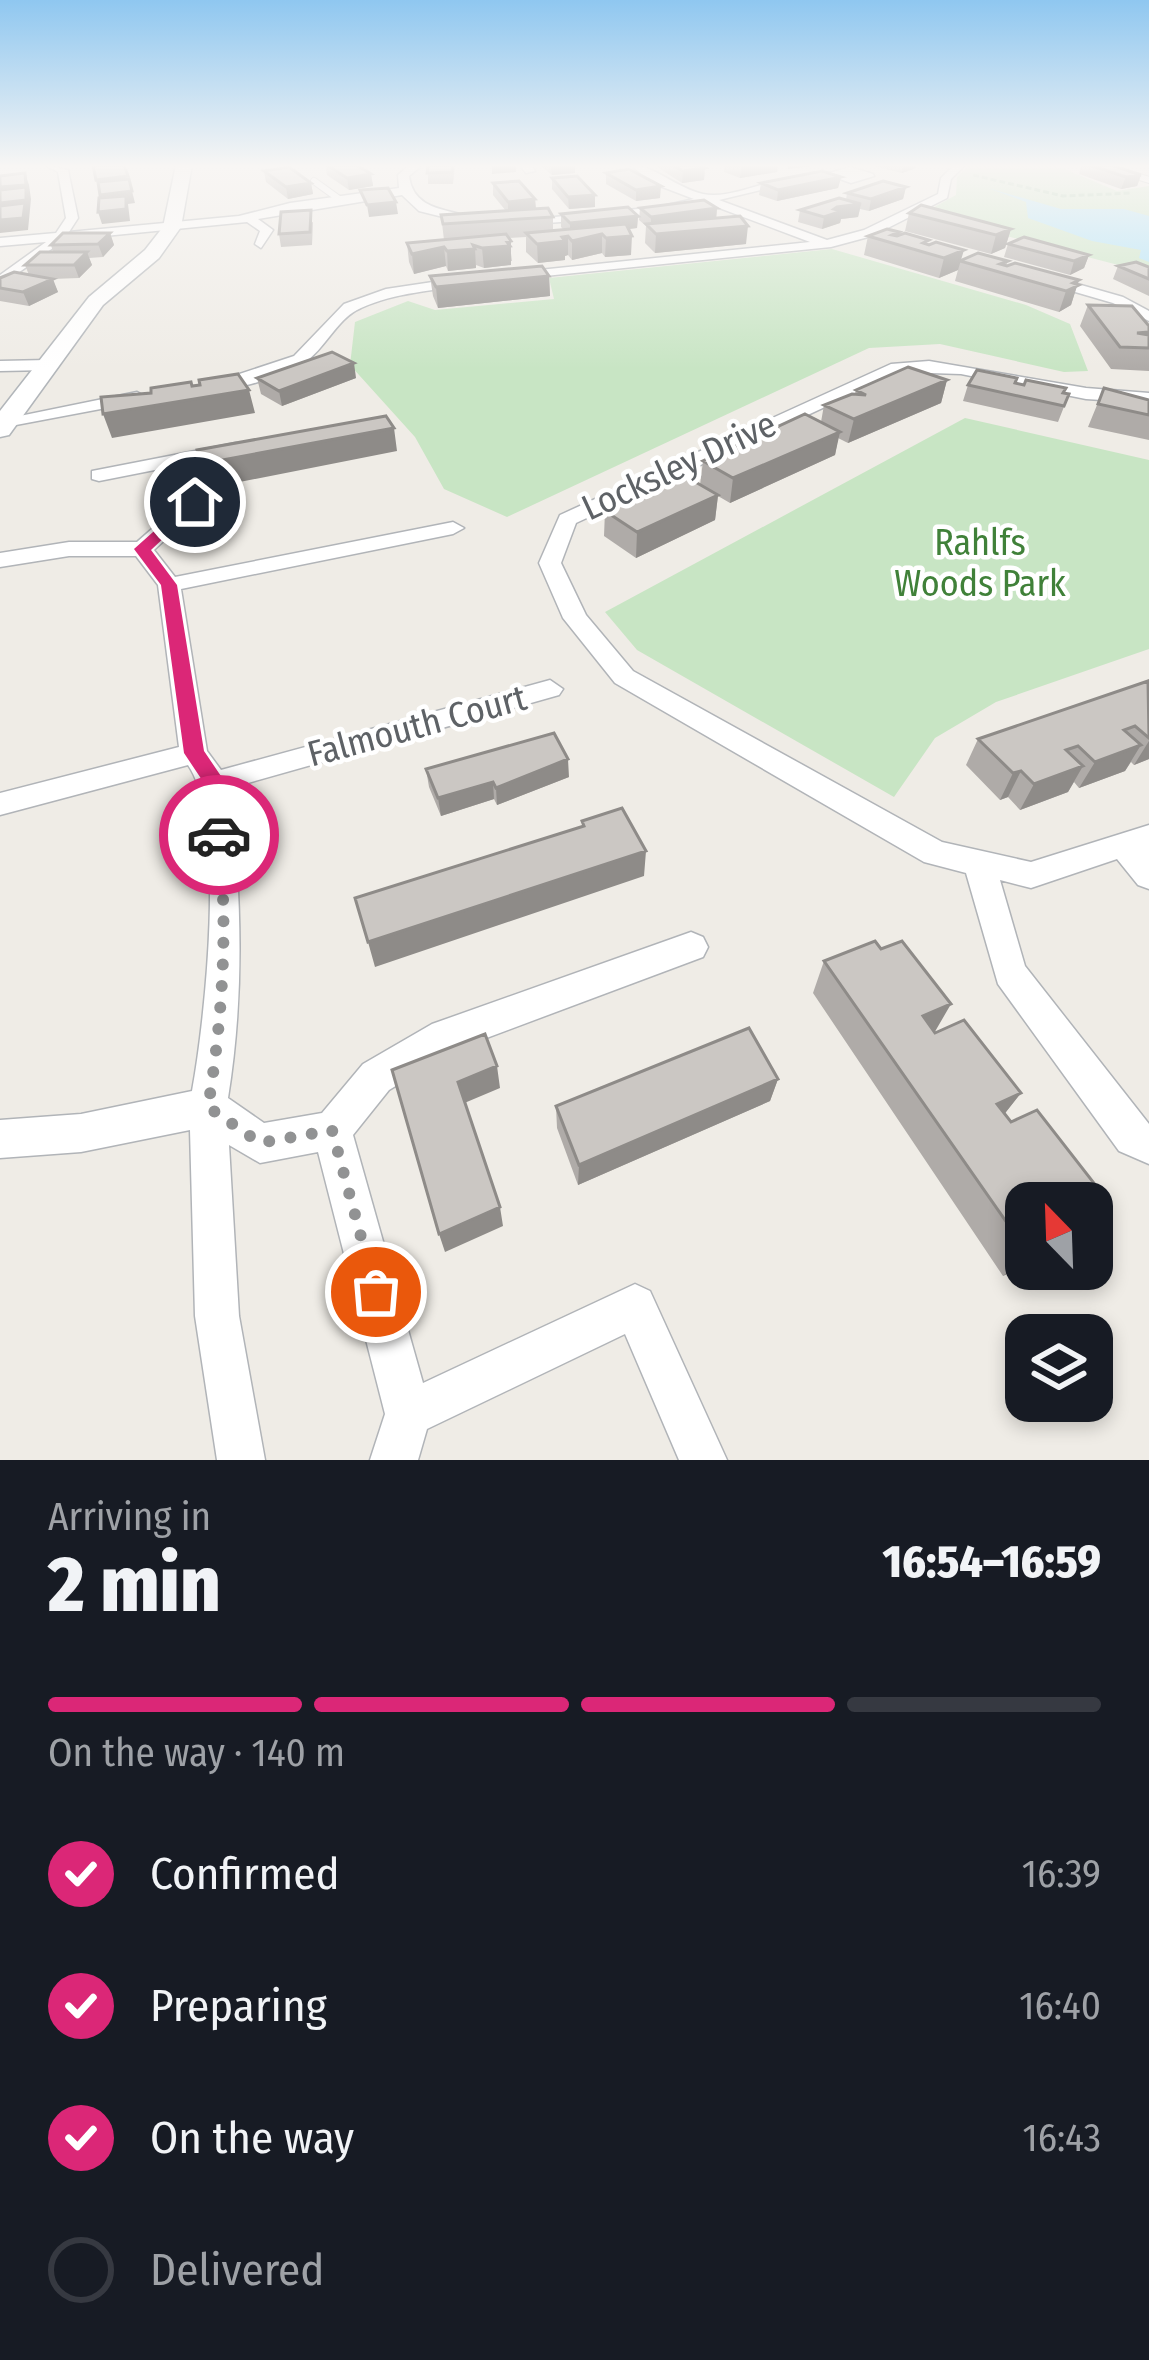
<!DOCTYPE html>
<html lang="en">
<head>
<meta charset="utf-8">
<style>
  :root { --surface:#171b24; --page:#20242c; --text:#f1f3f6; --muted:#9ea1a6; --line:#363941; --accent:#db2777 }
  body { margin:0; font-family:"Fira Sans Condensed",sans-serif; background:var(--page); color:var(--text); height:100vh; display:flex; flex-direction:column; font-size:45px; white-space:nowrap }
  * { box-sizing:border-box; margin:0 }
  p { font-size:39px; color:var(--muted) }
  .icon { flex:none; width:66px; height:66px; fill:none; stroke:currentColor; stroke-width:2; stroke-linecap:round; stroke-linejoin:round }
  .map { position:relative; height:1460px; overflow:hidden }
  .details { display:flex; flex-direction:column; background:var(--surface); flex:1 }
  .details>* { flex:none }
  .needle { width:78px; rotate:337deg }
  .tools { position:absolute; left:1005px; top:1182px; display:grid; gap:24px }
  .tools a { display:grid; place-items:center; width:108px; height:108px; border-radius:24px; background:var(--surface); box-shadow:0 6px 18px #0003; font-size:60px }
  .pin { position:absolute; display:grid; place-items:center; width:102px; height:102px; color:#fff; margin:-51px; border:6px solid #fff; border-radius:50%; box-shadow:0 3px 12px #0007 }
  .courier { position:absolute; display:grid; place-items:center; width:120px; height:120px; margin:-60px; border:9px solid #db2777; border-radius:50%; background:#fff; color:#222; box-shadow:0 3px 15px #0007 }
  .headline em { font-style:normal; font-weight:800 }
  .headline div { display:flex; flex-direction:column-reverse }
  .headline { display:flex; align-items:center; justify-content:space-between; height:204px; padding:0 48px }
  h1 { font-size:78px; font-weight:800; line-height:90px }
  .bar { display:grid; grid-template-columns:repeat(4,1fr); gap:18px 12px; align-content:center; height:144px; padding:0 48px }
  .bar i { height:15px; border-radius:9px; background:var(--line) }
  .bar .selected { background:var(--accent) }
  .bar p { grid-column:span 4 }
  ol { padding:0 48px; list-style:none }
  li { display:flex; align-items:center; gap:36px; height:132px }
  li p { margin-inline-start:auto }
  li .icon { padding:12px; border-radius:50%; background:var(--accent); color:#fff; stroke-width:4 }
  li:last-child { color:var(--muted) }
  li i { width:66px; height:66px; border:6px solid var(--line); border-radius:50% }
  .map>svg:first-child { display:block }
  .green { fill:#c8e5c4 }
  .water { fill:#aae3fb }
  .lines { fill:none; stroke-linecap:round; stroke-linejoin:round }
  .service-casing { stroke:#b1b4b8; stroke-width:8 }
  .minor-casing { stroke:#b1b4b8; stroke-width:3 }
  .secondary-casing { stroke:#b2b6ba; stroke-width:3 }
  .path { stroke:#9fc8a5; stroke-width:3; stroke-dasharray:6 3; stroke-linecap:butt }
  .service { stroke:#fff; stroke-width:6 }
  .minor { fill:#fff; fill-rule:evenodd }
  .secondary { fill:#fff; fill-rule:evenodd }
  .wall { fill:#afaba8 }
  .shaded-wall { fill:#8e8b88 }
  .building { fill:#cbc7c3; stroke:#8e8b88; stroke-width:3 }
  .route { fill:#db2777 }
  .done { stroke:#919293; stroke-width:12; stroke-dasharray:0 21.6 }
  .labels { text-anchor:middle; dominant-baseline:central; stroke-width:9; stroke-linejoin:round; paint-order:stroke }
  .street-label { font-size:36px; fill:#5e6266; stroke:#fff }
  .park-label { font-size:36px; fill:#408139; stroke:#fff }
</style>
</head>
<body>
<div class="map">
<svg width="1149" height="1460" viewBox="0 0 1149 1460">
  <rect width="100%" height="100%" fill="#efece6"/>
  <!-- green -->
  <path class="green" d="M 969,165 L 1055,165 L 1117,191 L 1149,186 L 1149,273 L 922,214 L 956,195 L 957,177 Z
    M 832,249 L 1026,305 L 1070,324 L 1088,371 L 1064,372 L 940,344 L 869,348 L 507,517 L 444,489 L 415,437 L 350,365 L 355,322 L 408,301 L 435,310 L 554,299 L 549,278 Z
    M 965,418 L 1149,460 L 1149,649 L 996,702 L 935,738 L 894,797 L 637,650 L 605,612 Z"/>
  <!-- water -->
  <path class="water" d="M 988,188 L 1061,209 L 1124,209 L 1149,216 L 1149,262 L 1139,258 L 1141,250 L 1092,241 L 1028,218 L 1026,202 Z"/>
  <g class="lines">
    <defs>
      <path id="service" d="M 1101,165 L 1149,180
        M 314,181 L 339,199"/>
      <path id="minor" d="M 45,165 L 68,170 L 78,218 L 69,232 L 239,216 L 290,203 L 399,188 L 398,175 L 410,165 L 422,165 L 409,176 C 414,214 454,208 481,221 L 475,225 L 419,211 L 402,195 L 258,219 L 273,230 L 261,248 L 255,244 L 260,231 L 247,222 L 64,240 L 0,286 L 0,275 L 46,242 L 0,246 L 0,238 L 56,233 L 66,218 L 58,172 Z
        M 520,165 L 531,165 L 535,171 L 526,173 Z
        M 631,165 C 654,165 678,189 703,194 C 731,200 769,178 799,177 L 799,181 L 719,200 L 827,240 L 864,230 L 938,194 L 941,178 L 954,165 L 965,165 L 951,179 L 947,198 L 872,236 L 831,247 L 505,280 L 510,273 L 810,242 L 706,203 L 658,215 L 519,225 L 513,221 L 658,207 L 694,199 L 652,183 Z
        M 850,167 L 873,174 L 874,176 L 851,183 L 826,174 Z
        M 1046,275 L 1123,297 L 1149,311 L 1149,321 L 1113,303 L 1041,282 Z
        M 466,277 L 471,284 C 434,291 396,292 361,308 C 339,317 327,345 308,360 C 290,374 221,398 203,386 L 294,356 L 344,304 L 386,289 Z
        M 0,361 L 48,360 L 56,365 L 48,370 L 0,371 Z
        M 929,361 L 1086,388 L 1149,393 L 1149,403 L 1086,399 L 961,374 L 900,372 L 576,523 L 561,563 L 586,615 L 633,671 L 942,842 L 1031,862 L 1149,825 L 1149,889 L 1138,885 L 1117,859 L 1031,888 L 1000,880 L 1025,966 L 1149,1124 L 1149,1164 L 1119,1151 L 998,984 L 966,873 L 924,862 L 615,683 L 563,618 L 539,563 L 560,515 L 891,364 Z
        M 137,392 L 146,397 L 143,401 L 0,428 L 0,420 Z
        M 236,443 L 243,445 L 243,453 L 198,462 L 205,502 L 154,550 L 175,577 L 453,522 L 464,528 L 453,534 L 181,589 L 207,751 L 221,770 L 550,680 L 563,689 L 559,695 L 230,788 C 241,894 245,993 228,1098 L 264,1123 L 322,1113 L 363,1064 L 432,1024 L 691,932 L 703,937 L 708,947 L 703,957 L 457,1049 L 389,1090 L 353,1135 L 423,1383 L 635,1284 L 650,1291 L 727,1460 L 679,1460 L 625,1334 L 427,1429 L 418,1460 L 370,1460 L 385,1414 L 318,1152 L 260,1163 L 229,1145 L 239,1316 L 265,1460 L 217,1460 L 195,1316 L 190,1130 L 81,1152 L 0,1158 L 0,1120 L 81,1114 L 192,1091 C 205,1021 227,821 188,765 L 0,815 L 0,793 L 179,747 L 158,585 L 136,556 L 69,556 L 0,567 L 0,553 L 69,542 L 137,542 L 185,500 L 180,465 L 99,481 L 92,479 L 92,471 Z"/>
      <path id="secondary" d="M 176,165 L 192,165 L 181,227 L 159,258 L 103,305 L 9,435 L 0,437 L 0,411 L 89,297 L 145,250 L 163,227 Z"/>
    </defs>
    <!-- service casing -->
    <use href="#service" class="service-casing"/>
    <!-- minor casing -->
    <use href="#minor" class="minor-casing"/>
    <!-- secondary casing -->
    <use href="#secondary" class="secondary-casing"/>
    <!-- path -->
    <path class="path" d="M 973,175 L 1063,196 L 1132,193"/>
    <!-- service -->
    <use href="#service" class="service"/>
    <!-- minor -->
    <use href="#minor" class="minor"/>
    <!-- secondary -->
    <use href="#secondary" class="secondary"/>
  </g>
  <!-- wall -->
  <path class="wall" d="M 325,165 L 357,165 L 371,174 L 373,186 L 349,190 L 327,175 Z
    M 428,165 L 455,165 L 453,184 L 428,184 Z
    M 540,165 L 575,165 L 575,173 L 552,175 Z
    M 654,165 L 699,165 L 705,168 L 704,180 L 682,183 Z
    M 724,165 L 778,165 L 777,172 L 740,178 L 724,172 Z
    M 869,165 L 916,165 L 916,168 L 902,173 Z
    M 1082,165 L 1111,165 L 1141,175 L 1137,186 L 1121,189 L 1079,174 Z
    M 264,171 L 311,183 L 313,194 L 288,199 L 266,182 Z
    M 606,173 L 660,198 L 636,201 L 606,184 Z
    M 841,177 L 838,188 L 777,201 L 759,195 L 761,183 Z
    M 552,178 L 595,207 L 569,209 L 552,189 Z
    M 493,183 L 535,199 L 536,209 L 553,217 L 553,231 L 564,230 L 561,227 L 561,214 L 638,216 L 637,228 L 628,229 L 631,255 L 605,257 L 602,253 L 572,260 L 568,255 L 565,256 L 565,260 L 538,263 L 526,252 L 526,237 L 509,238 L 512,261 L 511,261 L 511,265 L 484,268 L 476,265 L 476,268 L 448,271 L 446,266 L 414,274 L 409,262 L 407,243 L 444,240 L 441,215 L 506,211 L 493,195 Z
    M 906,187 L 903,199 L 869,211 L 860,209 L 858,217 L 841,219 L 840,223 L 822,229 L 798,222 L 800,210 L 846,200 L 847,193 Z
    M 640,208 L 717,208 L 716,218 L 746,244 L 655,253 L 645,243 L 646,226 L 639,220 Z
    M 909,213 L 1011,229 L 1005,248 L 991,254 L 905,231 Z
    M 313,222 L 312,245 L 281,247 L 279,234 Z
    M 899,232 L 898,236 L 928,244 L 961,261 L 1008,261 L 1006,266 L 1077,285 L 1071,305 L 1059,312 L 955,281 L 958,270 L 939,278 L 864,255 L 868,236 Z
    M 110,233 L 114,245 L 103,257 L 89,258 L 92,265 L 79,278 L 52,279 L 58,292 L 29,306 L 0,301 L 0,278 L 29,275 L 25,265 L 53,252 L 51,245 Z
    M 1008,244 L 1089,255 L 1084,268 L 1070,275 L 1004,257 Z
    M 1118,266 L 1149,267 L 1149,296 L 1113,279 Z
    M 430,276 L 549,276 L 550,296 L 438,308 L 433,296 Z
    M 1088,305 L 1149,326 L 1149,371 L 1111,369 L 1080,326 Z
    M 257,378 L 356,378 L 282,406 L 261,394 Z
    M 947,380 L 941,403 L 848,443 L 838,438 L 835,455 L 730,503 L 718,496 L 715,520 L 636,558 L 604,536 L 605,511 L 700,485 L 703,461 L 821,422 L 824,405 L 855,394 L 856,390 Z
    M 1016,383 L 1069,394 L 1058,422 L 963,401 L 968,385 Z
    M 1104,388 L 1149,400 L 1149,440 L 1088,427 Z
    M 1149,681 L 1149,759 L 1134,765 L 1131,762 L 1125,771 L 1079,788 L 1074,782 L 1068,792 L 1020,810 L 1008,797 L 1000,800 L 966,765 L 978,739 Z
    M 426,769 L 569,777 L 497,805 L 494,799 L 441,816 L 429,787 Z
    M 824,961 L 934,1032 L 1021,1093 L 1004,1114 L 1011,1122 L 1026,1203 L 1026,1264 L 1003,1276 L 813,993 Z
    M 778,1079 L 770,1101 L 578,1185 L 557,1128 L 556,1106 Z"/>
  <!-- shaded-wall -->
  <path class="shaded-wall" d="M 492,165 L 516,165 L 516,172 L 492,174 Z
    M 551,165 L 575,165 L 575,173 L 552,175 Z
    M 754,165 L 778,165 L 777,172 L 740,178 L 741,167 Z
    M 788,165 L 824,165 L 788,169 Z
    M 903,165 L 916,165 L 916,168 L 902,173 Z
    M 705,168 L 704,180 L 682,183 L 683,171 Z
    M 25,173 L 29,185 L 31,199 L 28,230 L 0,233 L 0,187 Z
    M 371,174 L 373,186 L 349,190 L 347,178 Z
    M 1141,175 L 1137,186 L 1121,189 L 1126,177 Z
    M 841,177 L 838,188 L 777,201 L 778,190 Z
    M 311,183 L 313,194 L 288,199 L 286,187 Z
    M 661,186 L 660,198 L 636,201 L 636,190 Z
    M 906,187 L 903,199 L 869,211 L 871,199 Z
    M 132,191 L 135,203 L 128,204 L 130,221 L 102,224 L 98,212 L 104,207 L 100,195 Z
    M 595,195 L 595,207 L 569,209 L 568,197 Z
    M 535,199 L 536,211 L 508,214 L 508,202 Z
    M 396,202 L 398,214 L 369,217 L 367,205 Z
    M 861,204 L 858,217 L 841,219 L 840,223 L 822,229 L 824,217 L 834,209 Z
    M 717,208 L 716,221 L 651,229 L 651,217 Z
    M 638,216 L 637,228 L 570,236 L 570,223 Z
    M 748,226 L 746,244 L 655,253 L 656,234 Z
    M 1011,229 L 1005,248 L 991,254 L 996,235 Z
    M 110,233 L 114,245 L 103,257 L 98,244 Z
    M 602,234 L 602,253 L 572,260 L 572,241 Z
    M 568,236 L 568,255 L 565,256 L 565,260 L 538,263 L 537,244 Z
    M 632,236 L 631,255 L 605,257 L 606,238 Z
    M 511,241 L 511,265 L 484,268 L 482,248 Z
    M 444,247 L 446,266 L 414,274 L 412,254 Z
    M 475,249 L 476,268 L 448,271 L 447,251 Z
    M 964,250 L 958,270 L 939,278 L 944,258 Z
    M 87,252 L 92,265 L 79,278 L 74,265 Z
    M 1089,255 L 1084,268 L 1070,275 L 1074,261 Z
    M 549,276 L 550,296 L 438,308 L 436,287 Z
    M 53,279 L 58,292 L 29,306 L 23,292 Z
    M 1079,280 L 1071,305 L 1059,312 L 1066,291 L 1073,283 Z
    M 354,363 L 356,378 L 282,406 L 279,391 Z
    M 947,380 L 941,403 L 848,443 L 854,419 Z
    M 249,390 L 255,413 L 112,438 L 103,414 Z
    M 394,428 L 397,451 L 209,488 L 201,464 Z
    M 840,432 L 835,455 L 730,503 L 733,478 Z
    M 718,495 L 715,520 L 636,558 L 637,532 Z
    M 1149,741 L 1149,759 L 1134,765 Z
    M 1141,745 L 1125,771 L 1079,788 L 1095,762 Z
    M 568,759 L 569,777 L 497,805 L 496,788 Z
    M 1083,766 L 1068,792 L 1020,810 L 1034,784 Z
    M 1021,771 L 1008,797 L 1000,800 L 1013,773 Z
    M 493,782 L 494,799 L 441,816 L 438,798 Z
    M 646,851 L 644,876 L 375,967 L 368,942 Z
    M 951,1004 L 933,1035 L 923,1016 Z
    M 497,1066 L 500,1088 L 462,1104 L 458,1082 Z
    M 778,1079 L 770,1101 L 578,1185 L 579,1165 Z
    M 1021,1093 L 999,1121 L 997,1104 Z
    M 500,1207 L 503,1226 L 445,1252 L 439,1234 Z
    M 1026,1256 L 1026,1264 L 1003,1276 Z"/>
  <!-- building -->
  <path class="building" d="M 93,165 L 124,165 L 128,176 L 96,180 Z
    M 327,165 L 357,165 L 371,174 L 347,178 Z
    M 428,165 L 453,165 L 452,172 L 427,173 Z
    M 672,165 L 699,165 L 705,168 L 683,171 Z
    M 1089,165 L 1111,165 L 1141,175 L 1126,177 Z
    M 289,167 L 311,183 L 286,187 L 264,171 Z
    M 629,169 L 661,186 L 636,190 L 606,173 Z
    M 822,171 L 841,177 L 778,190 L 761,183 Z
    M 25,173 L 26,185 L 0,187 L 0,176 Z
    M 577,176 L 595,195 L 568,197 L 552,178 Z
    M 129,179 L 132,191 L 100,195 L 98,182 Z
    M 519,181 L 535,199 L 508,202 L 493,183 Z
    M 883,181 L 906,187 L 871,199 L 847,193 Z
    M 26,187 L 26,200 L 0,203 L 0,190 Z
    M 388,188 L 396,202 L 367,205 L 360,190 Z
    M 126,196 L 126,209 L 98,212 L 99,198 Z
    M 839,198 L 861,204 L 837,207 L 834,209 L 842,211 L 824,217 L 800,210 Z
    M 704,200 L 717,208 L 651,217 L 640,208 Z
    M 25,203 L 23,218 L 0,220 L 0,206 Z
    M 921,205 L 1011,229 L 996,235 L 909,213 Z
    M 628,207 L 638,216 L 570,223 L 561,214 Z
    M 548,208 L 553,217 L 443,224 L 441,215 Z
    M 311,210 L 310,232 L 279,234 L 281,212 Z
    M 740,216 L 748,226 L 656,234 L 646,224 Z
    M 626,224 L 632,236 L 606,238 L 602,234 L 572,241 L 568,236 L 562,237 L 565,241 L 537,244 L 526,233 Z
    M 887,229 L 899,232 L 892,235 L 897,236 L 905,233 L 929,240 L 923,243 L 929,245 L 936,242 L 964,250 L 944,258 L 868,236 Z
    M 63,233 L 110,233 L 98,244 L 51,245 Z
    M 506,234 L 511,241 L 507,242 L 510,246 L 482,248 L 473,245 L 475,249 L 447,251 L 444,247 L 412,254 L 407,243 Z
    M 1024,237 L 1089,255 L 1074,261 L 1008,244 Z
    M 40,252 L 87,252 L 74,265 L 25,265 Z
    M 978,253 L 1008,261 L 1000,264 L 1007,266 L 1015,263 L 1079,280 L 1073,283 L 1079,285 L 1066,291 L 960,261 Z
    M 1136,262 L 1149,267 L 1149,279 L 1118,266 Z
    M 542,266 L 549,276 L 436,287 L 430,276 Z
    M 14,272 L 53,279 L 23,292 L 0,288 L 0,278 Z
    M 1088,305 L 1132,306 L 1149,326 L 1149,332 L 1137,333 L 1149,335 L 1149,348 L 1120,347 Z
    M 332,352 L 354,363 L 279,391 L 257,378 Z
    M 908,367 L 947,380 L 854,419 L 824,405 L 852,394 L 866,395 L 856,390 Z
    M 977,370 L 1017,378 L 1015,383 L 1024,385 L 1026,380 L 1066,388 L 1063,393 L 1069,394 L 1064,406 L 968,385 Z
    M 238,374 L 249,390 L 103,414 L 101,397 L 151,393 L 151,388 L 191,382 L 192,386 L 200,385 L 199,380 Z
    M 1104,388 L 1149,400 L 1149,415 L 1098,404 Z
    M 805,414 L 840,432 L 733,478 L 703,461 Z
    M 386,416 L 394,428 L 201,464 L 197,450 Z
    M 685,476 L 718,495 L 637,532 L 605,511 Z
    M 1148,681 L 1149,738 L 1135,726 L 1124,730 L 1141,745 L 1095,762 L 1078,746 L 1066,750 L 1083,766 L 1034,784 L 1021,771 L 1013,773 L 978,739 Z
    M 554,733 L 568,759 L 496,788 L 493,782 L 438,798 L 426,769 Z
    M 622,808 L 646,851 L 368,942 L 355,898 L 584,826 L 582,821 Z
    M 875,941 L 881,949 L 902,941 L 951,1004 L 923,1016 L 935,1033 L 964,1020 L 1021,1093 L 997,1104 L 1011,1122 L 1037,1110 L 1104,1196 L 1092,1203 L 1026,1203 L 1026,1250 L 824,961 Z
    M 749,1028 L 778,1079 L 579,1165 L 556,1106 Z
    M 485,1034 L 497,1066 L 458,1082 L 500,1207 L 439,1234 L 392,1070 Z"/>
  <!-- sky -->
  <linearGradient id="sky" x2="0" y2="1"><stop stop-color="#8fc7f0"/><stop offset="0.45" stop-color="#f8f6f4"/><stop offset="1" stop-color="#f8f6f4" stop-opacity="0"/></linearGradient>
  <rect width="1149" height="369" fill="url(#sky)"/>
  <!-- route -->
  <path class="route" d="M 190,499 L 202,502 L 151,550 L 177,585 L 204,751 L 225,782 L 230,835 L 219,844 L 208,835 L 204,783 L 184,753 L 161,585 L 134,549 Z"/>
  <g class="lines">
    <!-- done -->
    <path class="done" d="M 219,835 C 228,928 223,1015 208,1107 L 260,1143 L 332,1130 L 376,1292"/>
  </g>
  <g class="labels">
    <!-- street labels -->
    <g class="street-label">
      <text transform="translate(679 466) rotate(-25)">Locksley Drive</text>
      <text transform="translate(417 726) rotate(-15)">Falmouth Court</text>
    </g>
    <!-- park labels -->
    <g class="park-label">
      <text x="980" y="543">Rahlfs<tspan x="980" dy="41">Woods Park</tspan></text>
    </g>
  </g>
</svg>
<div class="tools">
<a><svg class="needle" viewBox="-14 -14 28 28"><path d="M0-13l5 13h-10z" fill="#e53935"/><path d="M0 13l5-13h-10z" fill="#9ea1a6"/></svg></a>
<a><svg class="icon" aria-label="layers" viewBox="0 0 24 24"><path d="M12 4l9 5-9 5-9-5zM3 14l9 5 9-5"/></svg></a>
</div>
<div class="pin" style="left:376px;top:1292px;background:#ea580c"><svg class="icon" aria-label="bag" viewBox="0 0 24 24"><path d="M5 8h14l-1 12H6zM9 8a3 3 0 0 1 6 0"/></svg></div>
<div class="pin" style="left:195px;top:502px;background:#1f2937"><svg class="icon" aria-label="home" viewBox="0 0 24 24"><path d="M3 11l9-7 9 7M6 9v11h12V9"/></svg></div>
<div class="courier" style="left:219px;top:835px"><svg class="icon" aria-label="car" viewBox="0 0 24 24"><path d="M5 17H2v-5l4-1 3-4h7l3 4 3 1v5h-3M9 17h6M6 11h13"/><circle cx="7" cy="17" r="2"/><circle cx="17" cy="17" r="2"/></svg></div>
</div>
<section class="details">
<div class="headline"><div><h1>2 min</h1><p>Arriving in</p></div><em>16:54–16:59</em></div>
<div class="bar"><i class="selected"></i><i class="selected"></i><i class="selected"></i><i></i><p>On the way · 140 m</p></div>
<ol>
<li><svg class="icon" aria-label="check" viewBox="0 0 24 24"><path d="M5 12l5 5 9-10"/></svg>Confirmed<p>16:39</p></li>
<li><svg class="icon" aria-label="check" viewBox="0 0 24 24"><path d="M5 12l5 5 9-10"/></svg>Preparing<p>16:40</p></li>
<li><svg class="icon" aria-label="check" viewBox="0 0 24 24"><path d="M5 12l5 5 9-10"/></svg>On the way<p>16:43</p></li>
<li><i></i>Delivered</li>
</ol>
</section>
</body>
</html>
